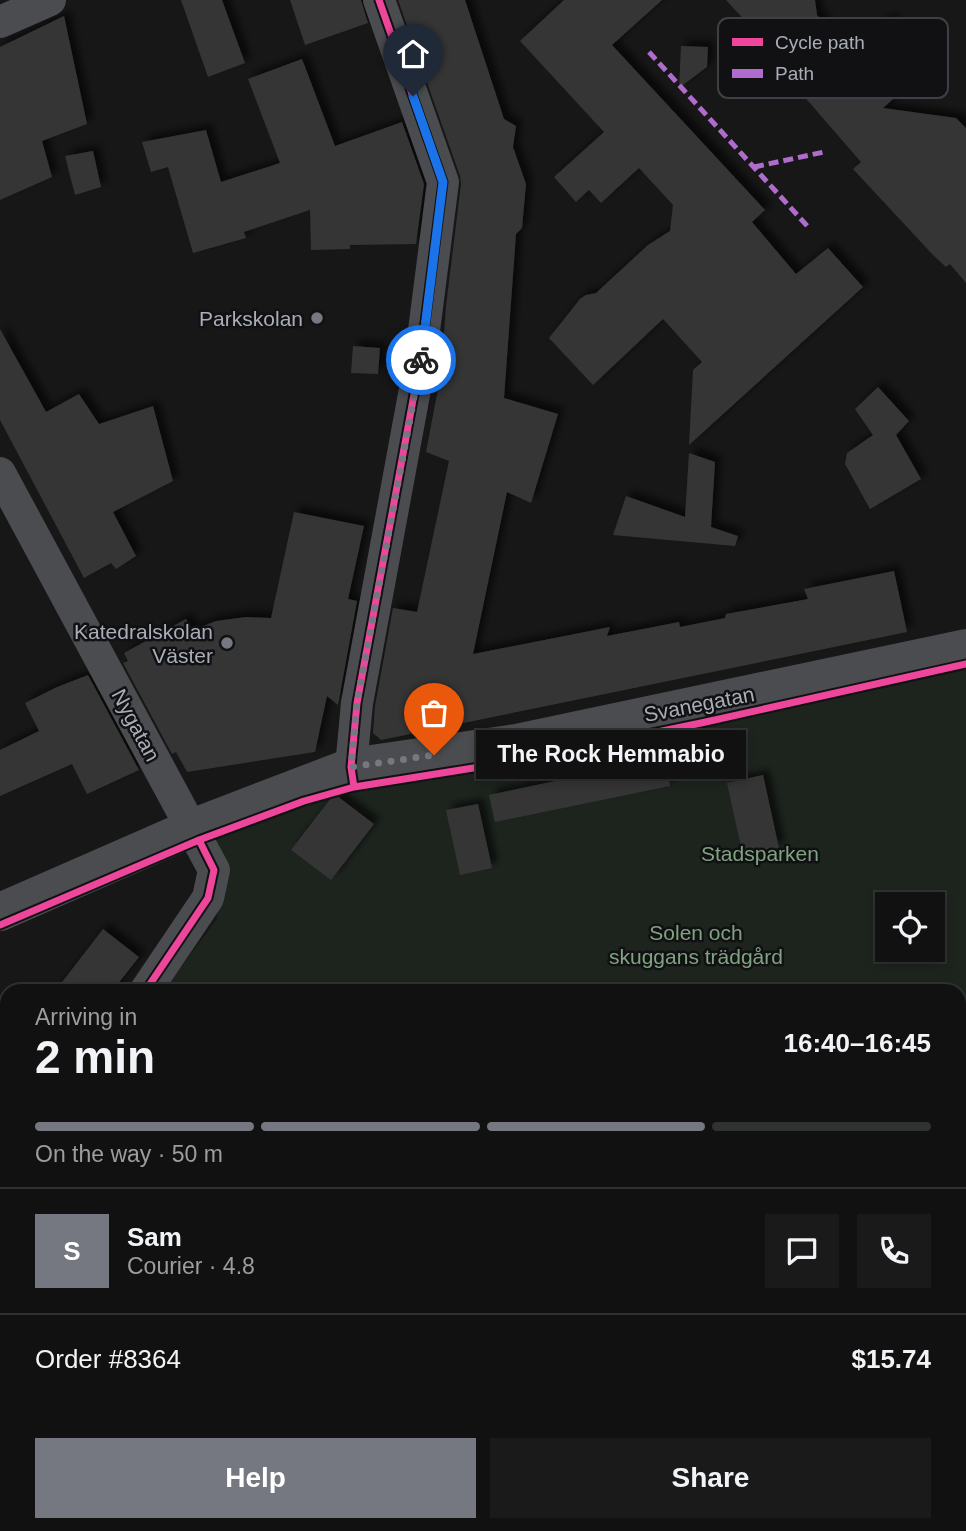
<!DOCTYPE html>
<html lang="en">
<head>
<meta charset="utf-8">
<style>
  :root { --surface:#111; --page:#1a1a1a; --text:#f1f3f6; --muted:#9c9d9f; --line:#303131; --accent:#757880 }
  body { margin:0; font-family:Arial,sans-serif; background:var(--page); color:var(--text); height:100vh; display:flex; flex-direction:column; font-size:26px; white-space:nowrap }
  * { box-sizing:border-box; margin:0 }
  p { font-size:23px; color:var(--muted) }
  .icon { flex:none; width:38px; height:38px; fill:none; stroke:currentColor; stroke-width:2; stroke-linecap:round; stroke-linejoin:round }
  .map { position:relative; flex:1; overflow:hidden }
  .side { position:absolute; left:0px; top:984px; width:966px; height:548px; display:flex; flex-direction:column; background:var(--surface); border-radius:21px 21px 0 0; box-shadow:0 4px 10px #0003,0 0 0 2px var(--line) }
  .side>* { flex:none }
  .buttons { position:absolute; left:875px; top:892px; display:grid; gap:14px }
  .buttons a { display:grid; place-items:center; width:70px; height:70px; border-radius:0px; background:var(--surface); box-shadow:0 4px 10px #0003,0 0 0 2px var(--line); font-size:35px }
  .pin { position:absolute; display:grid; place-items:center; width:60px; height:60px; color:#fff; margin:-72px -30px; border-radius:50% 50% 50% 0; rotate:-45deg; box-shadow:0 0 7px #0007 }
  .pin .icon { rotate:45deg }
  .courier { position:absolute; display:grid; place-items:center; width:70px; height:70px; margin:-35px; border:5px solid #1a73e8; border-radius:50%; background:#fff; color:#222; box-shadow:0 2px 9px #0007 }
  .bubble { position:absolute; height:49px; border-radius:0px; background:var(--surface); box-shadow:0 4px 10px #0003,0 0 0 2px var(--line); font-size:23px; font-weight:800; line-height:49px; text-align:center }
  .headline em { font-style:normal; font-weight:800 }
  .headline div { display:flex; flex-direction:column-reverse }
  .headline { display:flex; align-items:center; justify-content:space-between; height:119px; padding:0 35px }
  h1 { font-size:46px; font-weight:800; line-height:52px }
  .bar { display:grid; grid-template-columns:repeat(4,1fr); gap:10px 7px; align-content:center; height:84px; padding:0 35px }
  .bar i { height:9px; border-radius:5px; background:var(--line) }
  .bar .selected { background:var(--accent) }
  .bar p { grid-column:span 4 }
  .line { display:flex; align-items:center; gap:18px; padding:0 35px; border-top:2px solid var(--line) }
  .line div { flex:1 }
  .round { display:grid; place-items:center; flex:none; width:74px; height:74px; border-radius:0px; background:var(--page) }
  .primary-button { display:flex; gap:14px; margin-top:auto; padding:14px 35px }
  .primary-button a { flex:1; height:80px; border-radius:0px; background:var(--accent); color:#fff; font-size:28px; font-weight:800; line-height:80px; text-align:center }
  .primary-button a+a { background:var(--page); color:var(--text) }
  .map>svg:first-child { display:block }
  .green { fill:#1d241e; fill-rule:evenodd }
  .building { fill:#353536; filter:url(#shadow) }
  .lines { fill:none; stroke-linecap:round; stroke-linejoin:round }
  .minor { stroke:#4b4c50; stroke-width:32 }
  .tertiary { stroke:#4b4c50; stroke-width:38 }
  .rail-casing { stroke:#4b4c4f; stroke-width:8 }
  .rail { stroke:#111113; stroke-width:5; stroke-dasharray:16; stroke-linecap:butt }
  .quiet { stroke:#b06ccc; stroke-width:5; stroke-dasharray:10 5; stroke-linecap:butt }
  .cycleway-casing { stroke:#111113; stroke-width:11 }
  .cycleway { stroke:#ed469a; stroke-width:7 }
  .done { stroke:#757880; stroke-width:7; stroke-dasharray:0 12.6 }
  .route { stroke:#1a73e8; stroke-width:9 }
  .poi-dot { fill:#757880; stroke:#111113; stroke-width:2.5 }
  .labels { text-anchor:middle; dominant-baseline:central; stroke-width:5; stroke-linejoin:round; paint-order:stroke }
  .poi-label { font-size:21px; fill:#a8adb8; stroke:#111113; text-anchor:end }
  .street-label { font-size:21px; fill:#a8adb8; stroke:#111113 }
  .park-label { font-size:21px; fill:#7fa381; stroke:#111113 }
  .key { fill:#111113; stroke:#3e4045; stroke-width:2 }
  .key-label { font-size:19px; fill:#a8adb8 }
</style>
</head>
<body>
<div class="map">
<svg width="966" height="1531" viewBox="0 0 966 1531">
  <defs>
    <filter id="shadow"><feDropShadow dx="6" dy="-6" stdDeviation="3.5" flood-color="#0009"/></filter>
  </defs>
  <rect width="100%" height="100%" fill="#171717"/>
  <!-- green -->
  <path class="green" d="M 966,667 L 966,1531 L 162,1531 L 161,1524 L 959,1524 L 959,990 L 164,990 L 217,919 L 219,892 L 210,842 L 336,794 L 512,767 L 513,770 L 525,768 L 524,765 ZM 887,905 L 933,905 L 933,950 L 887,950 Z"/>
  <!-- building -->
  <path class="building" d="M 181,0 L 222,0 L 245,63 L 208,77 Z
    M 290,0 L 361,0 L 368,23 L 305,45 Z
    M 398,0 L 465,0 L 504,119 L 516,126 L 513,147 L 526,184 L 522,228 L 516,234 L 504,398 L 558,414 L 531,503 L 507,492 L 473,654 L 610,627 L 607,636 L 679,622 L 680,627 L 725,618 L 726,614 L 808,599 L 804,589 L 894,571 L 907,632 L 381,740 L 373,733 L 375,706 L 393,608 L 417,612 L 449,461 L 426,452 L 441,373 L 446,306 L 461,184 L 460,176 Z
    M 564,0 L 662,0 L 612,45 L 765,210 L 752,222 L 796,274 L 828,248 L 863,287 L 689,445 L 693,370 L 702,362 L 663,319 L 593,385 L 549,338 L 580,299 L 586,295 L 596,293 L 648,245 L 670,231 L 673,205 L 639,168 L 601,203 L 589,190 L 576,202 L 554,177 L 604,132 L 520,41 Z
    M 726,0 L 815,0 L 817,15 L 850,52 L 889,18 L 930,66 L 883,108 L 956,118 L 966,128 L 966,283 L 950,264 L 946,267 L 933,255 L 853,169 L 861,162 L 763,49 L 772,50 Z
    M 64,16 L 87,124 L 42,141 L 52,177 L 0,200 L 0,47 Z
    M 681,46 L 708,47 L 707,67 L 679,88 Z
    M 302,59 L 335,146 L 402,122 L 424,184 L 416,244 L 350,245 L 350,249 L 311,250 L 310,210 L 244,232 L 246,238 L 193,253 L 168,167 L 151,172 L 142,142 L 206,130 L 221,182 L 280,163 L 248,79 Z
    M 93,151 L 101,187 L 75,195 L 65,156 Z
    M 0,329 L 46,412 L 79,394 L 99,424 L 153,406 L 173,481 L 113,512 L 136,556 L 116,569 L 111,563 L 84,578 L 0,420 Z
    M 353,346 L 380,348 L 378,374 L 351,373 Z
    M 878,387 L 909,421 L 896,435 L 921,479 L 870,509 L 845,464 L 847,453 L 873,435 L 855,409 Z
    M 689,453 L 715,462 L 711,527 L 738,536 L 735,546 L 613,535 L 626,496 L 685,517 Z
    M 294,512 L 364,526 L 348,599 L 357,601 L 338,705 L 327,696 L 315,752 L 187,772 L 176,752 L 172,754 L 123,663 L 128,661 L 124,653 L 186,619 L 193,630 L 216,621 L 246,617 L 271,618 Z
    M 88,675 L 139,770 L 87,794 L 72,764 L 0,796 L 0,750 L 39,731 L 25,703 L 57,687 Z
    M 665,758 L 670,786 L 495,822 L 489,795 Z
    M 763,775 L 779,848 L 743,856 L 727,783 Z
    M 337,796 L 374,824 L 331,880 L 291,850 L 331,798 Z
    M 478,804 L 492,868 L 460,875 L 446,810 Z
    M 103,929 L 139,957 L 113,990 L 56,990 Z"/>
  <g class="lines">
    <!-- minor -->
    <path class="minor" d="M 0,22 L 50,0
      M 0,473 L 214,870 L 208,898 L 146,990
      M 351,767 L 357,703 L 420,362 L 443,182 L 379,0
      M 168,1524 L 170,1531"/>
    <!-- tertiary -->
    <path class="tertiary" d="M 0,912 L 192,828 L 351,767 L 516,743 L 966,648"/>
    <defs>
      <path id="rail" d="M 0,1098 L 7,1143
        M 0,1252 L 7,1299
        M 41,1524 L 42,1531
        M 65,1524 L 66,1531
        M 81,1524 L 83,1531"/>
    </defs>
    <!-- rail casing -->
    <use href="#rail" class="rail-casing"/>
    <!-- rail -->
    <use href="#rail" class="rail"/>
    <!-- quiet -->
    <path class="quiet" d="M 649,52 L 810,229
      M 754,167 L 824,152"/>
    <defs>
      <path id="cycleway" d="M 354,787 L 351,767 L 357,703 L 420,362 L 443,182 L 379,0
        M 0,925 L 199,840 L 304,801 L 354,787 L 517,761 L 701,723 L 966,664
        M 146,990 L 208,898 L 214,870 L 199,840"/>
    </defs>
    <!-- cycleway casing -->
    <use href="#cycleway" class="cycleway-casing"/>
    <!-- cycleway -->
    <use href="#cycleway" class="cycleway"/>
  </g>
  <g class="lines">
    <!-- done -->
    <path class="done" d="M 421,360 L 357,703 L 351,767 L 434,755"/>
    <!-- route -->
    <path class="route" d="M 413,96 L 443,182 L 421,360"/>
  </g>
  <!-- markers -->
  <g class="poi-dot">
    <circle cx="317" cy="318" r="7"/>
    <circle cx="227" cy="643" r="7"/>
  </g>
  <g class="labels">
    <!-- poi labels -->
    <g class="poi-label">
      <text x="303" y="318">Parkskolan</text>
      <text x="213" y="631">Katedralskolan<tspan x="213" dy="24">Väster</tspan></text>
    </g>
    <!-- street labels -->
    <g class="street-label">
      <text transform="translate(699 704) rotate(-11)">Svanegatan</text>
      <text transform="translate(136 725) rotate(62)">Nygatan</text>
    </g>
    <!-- park labels -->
    <g class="park-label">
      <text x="760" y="853">Stadsparken</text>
      <text x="696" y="932">Solen och<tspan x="696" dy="24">skuggans trädgård</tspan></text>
    </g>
  </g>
  <!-- legend -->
  <rect x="718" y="18" width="230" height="80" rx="10" class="key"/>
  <rect x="732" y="38" width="31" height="8" fill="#ed469a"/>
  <rect x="732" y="69" width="31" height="9" fill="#b06ccc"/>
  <g class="key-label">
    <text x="775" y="49">Cycle path</text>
    <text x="775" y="80">Path</text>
  </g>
</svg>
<div class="buttons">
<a><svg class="icon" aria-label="locate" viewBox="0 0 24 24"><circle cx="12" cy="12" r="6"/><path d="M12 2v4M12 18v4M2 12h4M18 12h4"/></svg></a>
</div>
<div class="pin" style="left:434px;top:755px;background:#ea580c"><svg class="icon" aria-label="bag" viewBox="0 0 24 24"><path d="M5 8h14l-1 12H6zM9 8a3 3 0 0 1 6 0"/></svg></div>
<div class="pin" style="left:413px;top:96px;background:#1f2937"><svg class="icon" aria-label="home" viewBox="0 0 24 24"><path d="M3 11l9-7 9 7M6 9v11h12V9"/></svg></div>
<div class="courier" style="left:421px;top:360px"><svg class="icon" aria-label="bike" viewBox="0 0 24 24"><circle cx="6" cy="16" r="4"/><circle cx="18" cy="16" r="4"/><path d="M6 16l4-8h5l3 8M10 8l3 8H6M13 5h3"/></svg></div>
<div class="bubble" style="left:476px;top:730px;width:270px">The Rock Hemmabio</div>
<section class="side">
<div class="headline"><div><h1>2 min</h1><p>Arriving in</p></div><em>16:40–16:45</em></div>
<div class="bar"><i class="selected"></i><i class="selected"></i><i class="selected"></i><i></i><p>On the way · 50 m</p></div>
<div class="line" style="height:126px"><b class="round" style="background:var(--accent);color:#fff">S</b><div><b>Sam</b><p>Courier · 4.8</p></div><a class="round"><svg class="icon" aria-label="chat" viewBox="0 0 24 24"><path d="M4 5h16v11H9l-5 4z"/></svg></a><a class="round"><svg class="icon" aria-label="phone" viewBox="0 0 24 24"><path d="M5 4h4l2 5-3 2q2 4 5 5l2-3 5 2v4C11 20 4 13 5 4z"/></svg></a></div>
<div class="line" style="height:91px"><div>Order #8364</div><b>$15.74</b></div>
<div class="primary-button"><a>Help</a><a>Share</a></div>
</section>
</div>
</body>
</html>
